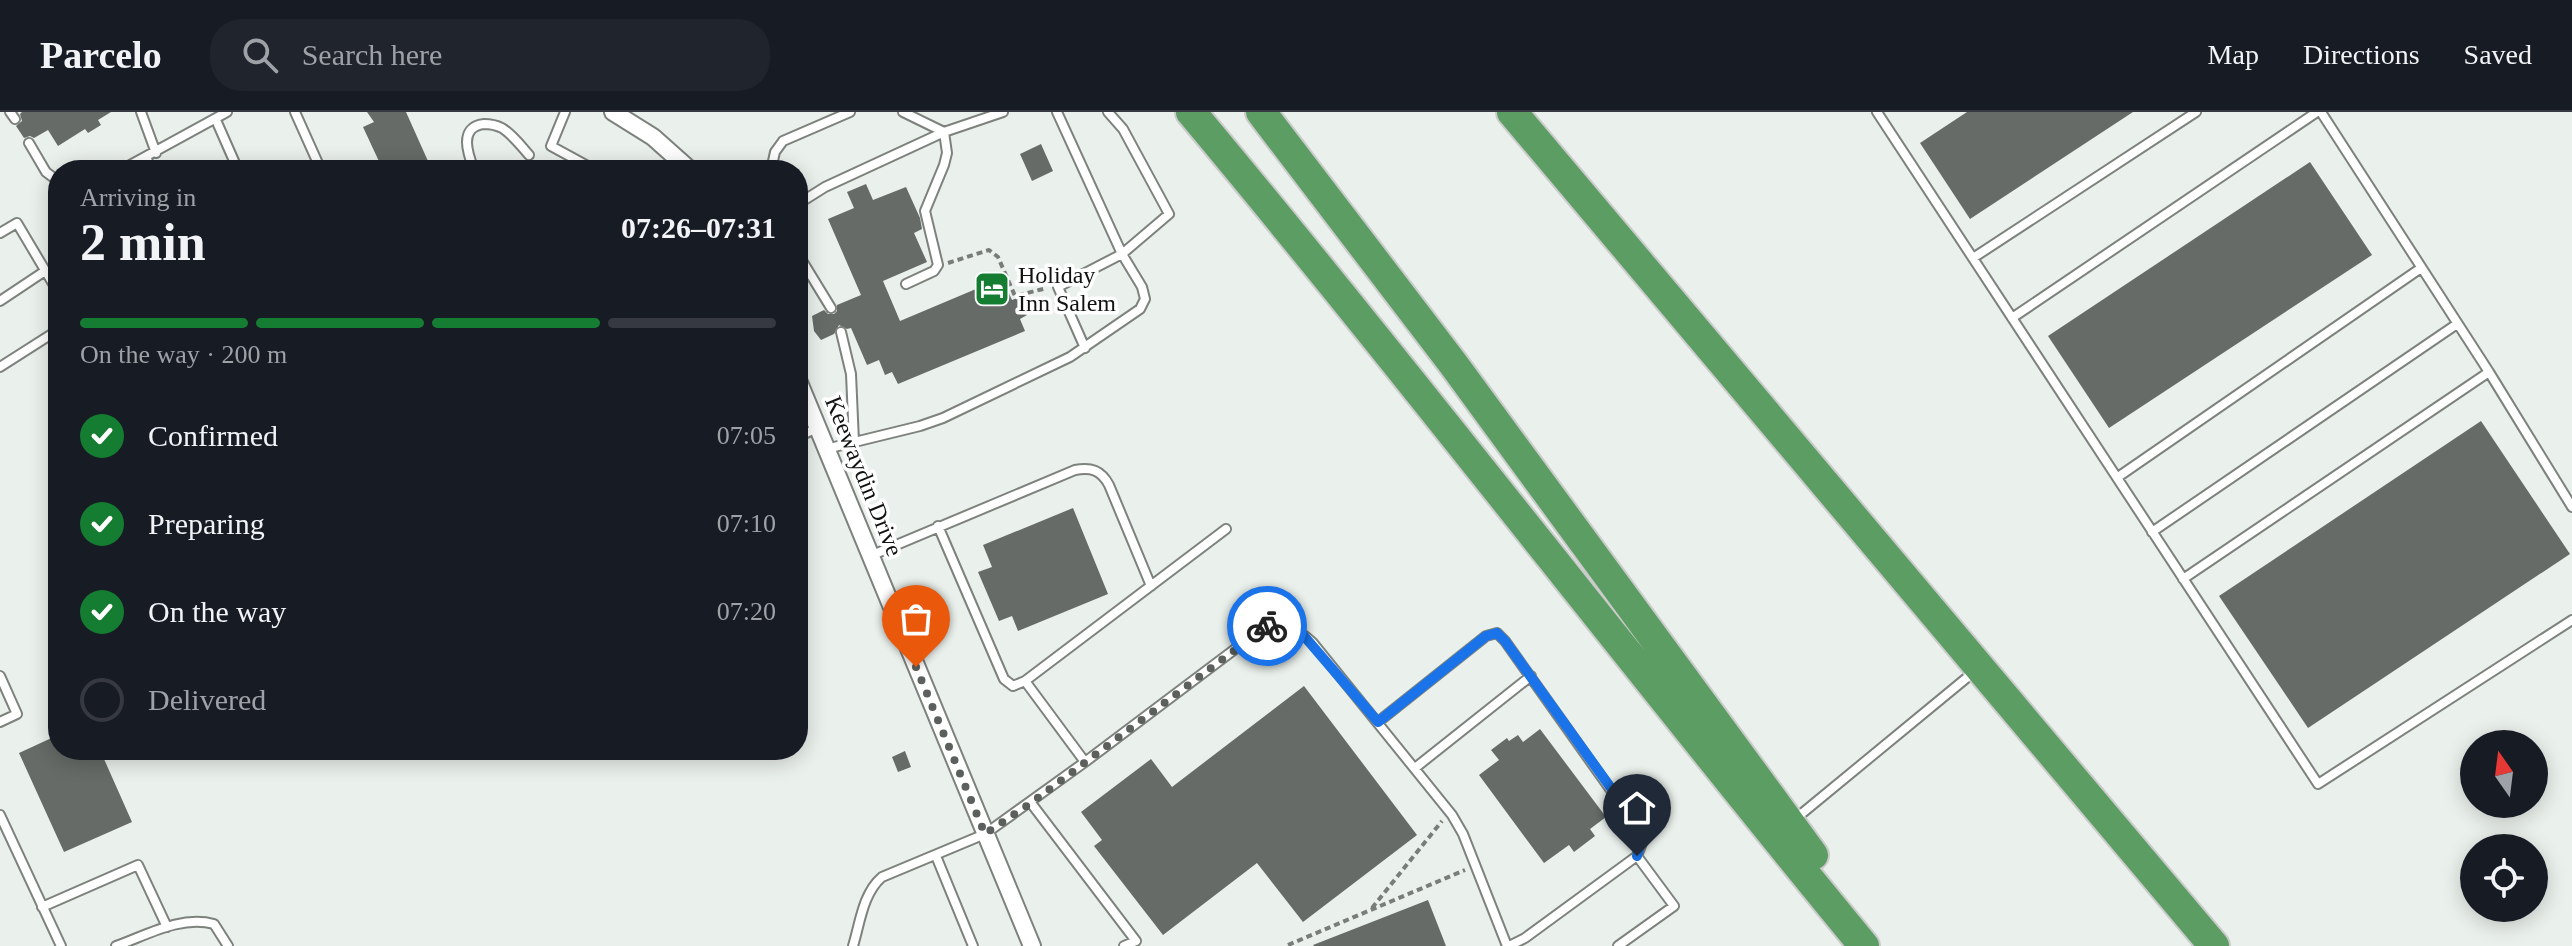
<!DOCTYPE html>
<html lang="en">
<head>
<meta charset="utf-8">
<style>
  :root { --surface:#171b24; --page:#20242c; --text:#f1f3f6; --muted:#9ea1a6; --line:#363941; --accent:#157d31 }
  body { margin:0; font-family:"Times New Roman",serif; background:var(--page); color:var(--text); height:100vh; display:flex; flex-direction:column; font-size:30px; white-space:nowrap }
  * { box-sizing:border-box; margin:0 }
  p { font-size:26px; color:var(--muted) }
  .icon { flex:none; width:44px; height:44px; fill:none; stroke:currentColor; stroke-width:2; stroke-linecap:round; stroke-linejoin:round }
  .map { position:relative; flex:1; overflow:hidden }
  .side { position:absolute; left:48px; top:48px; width:760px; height:600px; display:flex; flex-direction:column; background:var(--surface); border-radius:32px; box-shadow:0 4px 20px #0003 }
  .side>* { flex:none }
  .needle { width:52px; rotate:346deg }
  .buttons { position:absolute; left:2460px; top:618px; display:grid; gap:16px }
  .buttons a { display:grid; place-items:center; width:88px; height:88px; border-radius:50%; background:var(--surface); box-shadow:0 4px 20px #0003; font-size:40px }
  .pin { position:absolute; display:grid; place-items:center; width:68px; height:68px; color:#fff; margin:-82px -34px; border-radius:50% 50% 50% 0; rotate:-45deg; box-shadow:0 0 8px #0007 }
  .pin .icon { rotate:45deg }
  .courier { position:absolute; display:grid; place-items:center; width:80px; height:80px; margin:-40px; border:6px solid #1a73e8; border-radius:50%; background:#fff; color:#222; box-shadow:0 2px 10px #0007 }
  .headline em { font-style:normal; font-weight:700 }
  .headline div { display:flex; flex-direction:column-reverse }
  .headline { display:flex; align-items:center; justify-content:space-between; height:136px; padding:0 32px }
  h1 { font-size:52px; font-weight:700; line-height:60px }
  .bar { display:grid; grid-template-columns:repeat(4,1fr); gap:12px 8px; align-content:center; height:96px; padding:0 32px }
  .bar i { height:10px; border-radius:6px; background:var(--line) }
  .bar .active { background:var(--accent) }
  .bar p { grid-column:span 4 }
  ol { padding:0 32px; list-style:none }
  li { display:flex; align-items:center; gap:24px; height:88px }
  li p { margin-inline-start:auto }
  li .icon { padding:8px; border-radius:50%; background:var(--accent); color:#fff; stroke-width:4 }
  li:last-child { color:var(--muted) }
  li i { width:44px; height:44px; border:4px solid var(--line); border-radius:50% }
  header { display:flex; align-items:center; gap:48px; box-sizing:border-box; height:112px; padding:0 40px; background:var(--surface); border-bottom:2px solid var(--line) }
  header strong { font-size:38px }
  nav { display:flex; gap:44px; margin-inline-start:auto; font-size:28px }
  .search { width:560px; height:72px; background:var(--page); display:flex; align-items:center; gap:20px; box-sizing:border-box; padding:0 28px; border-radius:32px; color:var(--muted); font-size:30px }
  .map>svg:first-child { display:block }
  .building { fill:#666b67 }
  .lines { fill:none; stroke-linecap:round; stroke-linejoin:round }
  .service-casing { stroke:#7d827d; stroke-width:12 }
  .minor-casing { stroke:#7d827d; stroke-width:20 }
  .motorway-casing { stroke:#cacbca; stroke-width:34 }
  .path { stroke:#797d7a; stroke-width:4; stroke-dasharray:6 4; stroke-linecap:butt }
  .service { stroke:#fff; stroke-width:8 }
  .minor { stroke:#fff; stroke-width:16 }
  .motorway { stroke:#5c9d64; stroke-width:30 }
  .done { stroke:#5c605d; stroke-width:8; stroke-dasharray:0 14.4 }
  .route { stroke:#1a73e8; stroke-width:10 }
  .labels { text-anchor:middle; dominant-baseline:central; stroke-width:7; stroke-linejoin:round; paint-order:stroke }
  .poi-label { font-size:24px; fill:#101210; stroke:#fff; text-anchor:start }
  .street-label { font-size:24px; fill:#101210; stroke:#fff }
</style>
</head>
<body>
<header>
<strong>Parcelo</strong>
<div class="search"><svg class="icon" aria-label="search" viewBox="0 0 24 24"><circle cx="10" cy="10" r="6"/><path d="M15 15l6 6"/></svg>Search here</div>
<nav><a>Map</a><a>Directions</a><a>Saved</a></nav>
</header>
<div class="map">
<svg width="2572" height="834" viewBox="0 0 2572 834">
  <rect width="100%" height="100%" fill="#eaf0eb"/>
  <!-- building -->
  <path class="building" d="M 22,0 L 111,0 L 98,8 L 101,13 L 88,21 L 85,17 L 58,34 L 48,18 L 34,26 L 30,24 L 24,26 L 16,14 L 22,9 L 20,2 Z
    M 367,0 L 406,0 L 432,58 L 383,58 L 363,15 L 374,10 Z
    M 1967,0 L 2133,0 L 1970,107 L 1920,31 Z
    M 1041,32 L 1053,59 L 1032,69 L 1020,42 Z
    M 2310,50 L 2372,143 L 2109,316 L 2048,224 Z
    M 866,72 L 873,88 L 906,75 L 920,106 L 922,117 L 914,121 L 927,150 L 883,169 L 900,209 L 1002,166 L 1012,188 L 1020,185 L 1027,203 L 1020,207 L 1025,219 L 898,272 L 892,260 L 885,263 L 879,248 L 867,253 L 851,216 L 847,217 L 839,213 L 834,222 L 821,228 L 814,219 L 812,204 L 824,198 L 828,202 L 834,202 L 837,199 L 837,193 L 861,183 L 828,107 L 854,96 L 847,80 Z
    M 2481,309 L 2570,442 L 2308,616 L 2219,484 Z
    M 1073,396 L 1108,482 L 1018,519 L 1012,504 L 999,509 L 978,460 L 992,455 L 983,433 Z
    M 1304,574 L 1417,723 L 1303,810 L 1257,751 L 1163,823 L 1094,734 L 1102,728 L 1081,700 L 1151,647 L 1172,675 Z
    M 1540,617 L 1606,705 L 1590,717 L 1595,724 L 1574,740 L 1569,733 L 1544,751 L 1479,663 L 1499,648 L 1491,638 L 1507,626 L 1509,629 L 1518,623 L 1523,630 Z
    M 58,623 L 58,638 L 100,638 L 132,710 L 64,740 L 19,641 Z
    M 905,639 L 911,655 L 898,660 L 892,645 Z
    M 1428,788 L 1446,834 L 1314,834 L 1313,833 Z"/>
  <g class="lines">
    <defs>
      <path id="service" d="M 10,0 L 15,7
        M 141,0 L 156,41
        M 295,0 L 321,58
        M 565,0 L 551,34 L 595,58
        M 903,0 L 944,20 L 947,41 L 944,53 L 925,99 L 938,153 L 934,159 L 906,172
        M 1877,0 L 2318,672 L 2572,508
        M 2321,0 L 2489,260 L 2572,395
        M 216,8 L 238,58
        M 29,31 L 46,60 L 58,69
        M 146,45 L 152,58
        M 121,58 L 227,0
        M 474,58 C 468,42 458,15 484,12 C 490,12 496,13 502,16 C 513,23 521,34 529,43
        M 771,58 L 775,40 L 783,29 L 850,0
        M 798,92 L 825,75 L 944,20 L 1003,0
        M 0,121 L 17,111 L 58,180
        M 798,142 L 831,196
        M 1973,146 L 2196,0
        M 0,189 L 45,159
        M 2012,206 L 2317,0
        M 841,220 L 851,262 L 854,330
        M 1085,236 L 1058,175 L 1122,142 L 1169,102 L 1123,17 L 1108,0
        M 0,255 L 58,218
        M 798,325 L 817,316
        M 826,337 L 920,314 L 943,306 L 1070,245 L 1140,197 L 1145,187 L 1142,175 L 1122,142 L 1057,0
        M 2118,365 L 2421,156
        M 938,414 L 1004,567 L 1013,574 L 1025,569 L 1226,417
        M 2152,420 L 2457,212
        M 870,444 L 1075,358 C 1091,355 1101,358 1109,373 L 1151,474
        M 2183,467 L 2489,260
        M 0,564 L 17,602 L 0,610
        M 1378,610 L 1486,524 L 1497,521 L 1505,529 L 1640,719 L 1642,731 L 1637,744 L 1525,826 L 1509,834
        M 1085,650 L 1267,513 C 1288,511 1298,517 1313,531 L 1452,703 L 1463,722 L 1507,834
        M 1415,656 L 1531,564
        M 1031,691 L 1136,829 L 1124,834
        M 0,703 L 61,834
        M 1794,708 L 1975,559
        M 936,744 L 973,834
        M 42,795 L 138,753 L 167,815
        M 116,834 C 147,823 181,803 214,812 L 228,834
        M 853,834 C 860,811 863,781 882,765 L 985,722 L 1085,650 L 1025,569
        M 1618,834 L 1674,794 L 1637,744"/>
      <path id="minor" d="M 613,0 L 653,25 L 690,58
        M 798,268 L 1032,834"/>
      <path id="motorway" d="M 1191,0 C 1420,274 1637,559 1864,834
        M 1261,0 L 1454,253 L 1813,743
        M 1512,0 L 2214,834"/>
    </defs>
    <!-- service casing -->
    <use href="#service" class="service-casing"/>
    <!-- minor casing -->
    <use href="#minor" class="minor-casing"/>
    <!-- motorway casing -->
    <use href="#motorway" class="motorway-casing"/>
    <!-- path -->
    <path class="path" d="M 948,151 L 989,138 L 998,145 L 1015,184 L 1047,176
      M 1372,796 L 1442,709
      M 1288,833 L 1465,758"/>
    <!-- service -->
    <use href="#service" class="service"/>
    <!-- minor -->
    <use href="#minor" class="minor"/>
    <!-- motorway -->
    <use href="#motorway" class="motorway"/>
  </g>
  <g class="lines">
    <!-- done -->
    <path class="done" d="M 916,555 L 985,722 L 1031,691 L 1267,514"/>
    <!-- route -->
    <path class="route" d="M 1267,514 L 1282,512 L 1298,517 L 1378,610 L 1486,524 L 1497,521 L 1505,529 L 1634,708 C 1642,721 1642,729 1637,744"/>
  </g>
  <!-- icons -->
  <defs>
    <symbol id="hotel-square" viewBox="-11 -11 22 22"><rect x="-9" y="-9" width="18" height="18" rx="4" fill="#157d31" stroke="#fff"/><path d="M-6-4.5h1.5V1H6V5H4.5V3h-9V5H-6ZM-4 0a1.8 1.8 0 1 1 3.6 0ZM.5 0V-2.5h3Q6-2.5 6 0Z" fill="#fff"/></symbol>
  </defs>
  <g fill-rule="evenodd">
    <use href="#hotel-square" x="972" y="157" width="40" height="40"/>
  </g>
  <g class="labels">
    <!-- poi labels -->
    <g class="poi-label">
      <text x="1018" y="163">Holiday<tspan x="1018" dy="28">Inn Salem</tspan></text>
    </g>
    <!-- street labels -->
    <g class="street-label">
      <text transform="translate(864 364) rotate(68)">Keewaydin Drive</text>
    </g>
  </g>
</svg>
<div class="buttons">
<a><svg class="needle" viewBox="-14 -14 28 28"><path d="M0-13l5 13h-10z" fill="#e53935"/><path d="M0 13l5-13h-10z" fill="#9ea1a6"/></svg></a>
<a><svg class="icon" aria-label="locate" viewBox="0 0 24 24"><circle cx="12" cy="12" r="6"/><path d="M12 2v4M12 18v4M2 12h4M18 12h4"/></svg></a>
</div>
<div class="pin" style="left:916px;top:555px;background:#ea580c"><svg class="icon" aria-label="bag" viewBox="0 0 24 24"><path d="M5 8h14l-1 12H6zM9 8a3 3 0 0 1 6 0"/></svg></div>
<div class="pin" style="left:1637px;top:744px;background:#1f2937"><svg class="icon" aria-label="home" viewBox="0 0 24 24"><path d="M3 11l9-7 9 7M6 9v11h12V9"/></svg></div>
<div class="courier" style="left:1267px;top:514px"><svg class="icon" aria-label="bike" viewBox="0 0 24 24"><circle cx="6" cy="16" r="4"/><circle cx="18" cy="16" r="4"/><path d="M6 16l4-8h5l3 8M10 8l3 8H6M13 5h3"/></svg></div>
<section class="side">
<div class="headline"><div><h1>2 min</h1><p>Arriving in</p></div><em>07:26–07:31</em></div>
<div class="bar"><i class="active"></i><i class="active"></i><i class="active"></i><i></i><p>On the way · 200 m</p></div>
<ol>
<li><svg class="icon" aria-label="check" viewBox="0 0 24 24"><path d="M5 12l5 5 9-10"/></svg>Confirmed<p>07:05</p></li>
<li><svg class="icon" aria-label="check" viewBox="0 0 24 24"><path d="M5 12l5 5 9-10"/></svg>Preparing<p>07:10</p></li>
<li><svg class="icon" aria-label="check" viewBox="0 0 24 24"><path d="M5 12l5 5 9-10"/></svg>On the way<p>07:20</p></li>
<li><i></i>Delivered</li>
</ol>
</section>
</div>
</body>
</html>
